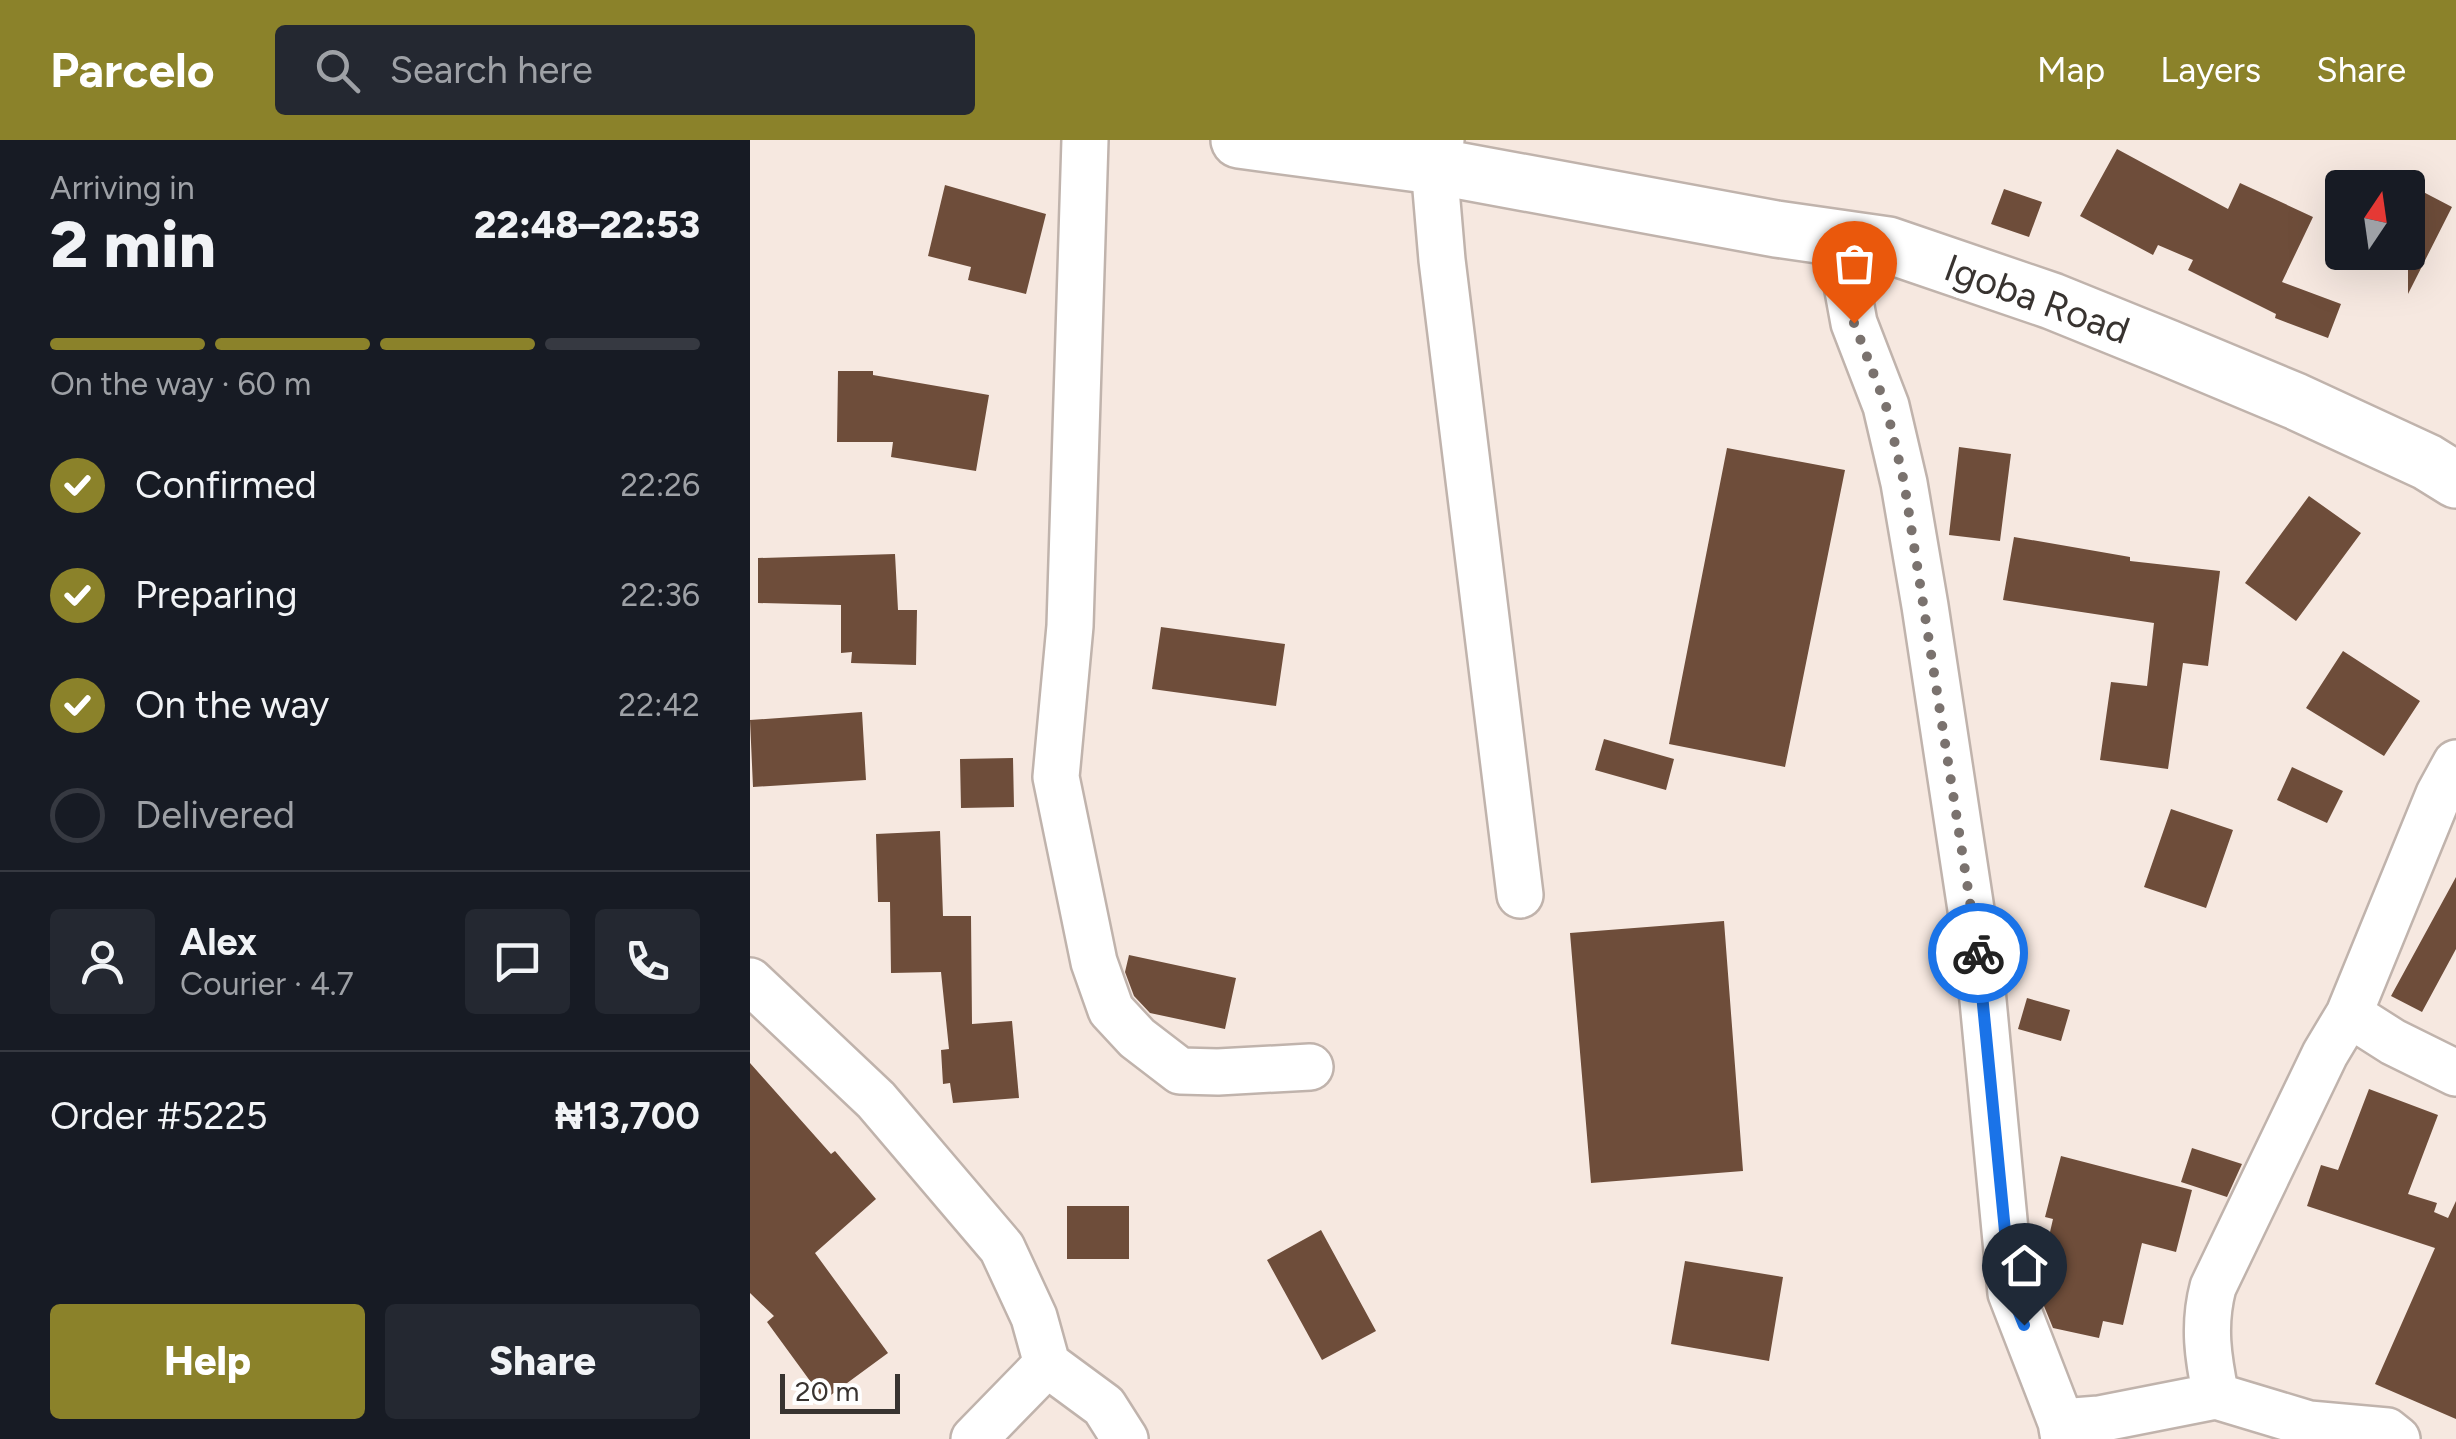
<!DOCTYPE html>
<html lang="en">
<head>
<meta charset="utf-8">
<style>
  :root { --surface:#171b24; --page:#242831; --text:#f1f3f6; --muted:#9ea1a6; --line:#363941; --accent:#8b822a }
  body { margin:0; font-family:Figtree,sans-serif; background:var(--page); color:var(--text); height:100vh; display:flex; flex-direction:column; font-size:38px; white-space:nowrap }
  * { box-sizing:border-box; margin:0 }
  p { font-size:32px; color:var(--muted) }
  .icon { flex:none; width:55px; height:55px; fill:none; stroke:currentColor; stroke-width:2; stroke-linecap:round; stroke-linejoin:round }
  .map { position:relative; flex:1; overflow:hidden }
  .sheet { display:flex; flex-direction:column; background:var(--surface); width:750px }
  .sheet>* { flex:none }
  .needle { width:65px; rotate:13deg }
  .fabs { position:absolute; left:1575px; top:30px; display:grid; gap:20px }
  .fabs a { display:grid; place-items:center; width:100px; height:100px; border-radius:10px; background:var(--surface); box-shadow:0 10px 40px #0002; font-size:50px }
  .scale { position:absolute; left:30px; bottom:25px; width:120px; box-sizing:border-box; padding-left:10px; border:5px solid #383330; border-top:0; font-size:28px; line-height:35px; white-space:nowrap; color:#383330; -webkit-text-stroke:8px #fff; paint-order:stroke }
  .pin { position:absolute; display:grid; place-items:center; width:85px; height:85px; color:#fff; margin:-102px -42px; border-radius:50% 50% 50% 0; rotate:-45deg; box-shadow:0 0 10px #0007 }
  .pin .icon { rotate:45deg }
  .courier { position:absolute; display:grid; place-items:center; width:100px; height:100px; margin:-50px; border:8px solid #1a73e8; border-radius:50%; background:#fff; color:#222; box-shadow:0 2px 12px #0007 }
  .head em { font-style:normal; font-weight:800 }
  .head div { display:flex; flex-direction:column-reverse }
  .head { display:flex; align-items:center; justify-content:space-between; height:170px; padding:0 50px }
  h1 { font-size:65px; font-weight:800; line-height:75px }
  .bar { display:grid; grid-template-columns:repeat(4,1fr); gap:15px 10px; align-content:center; height:120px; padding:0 50px }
  .bar i { height:12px; border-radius:8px; background:var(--line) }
  .bar .current { background:var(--accent) }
  .bar p { grid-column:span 4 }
  .line { display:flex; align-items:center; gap:25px; padding:0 50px; border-top:2px solid var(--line) }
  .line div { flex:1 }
  .round { display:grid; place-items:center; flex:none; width:105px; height:105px; border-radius:10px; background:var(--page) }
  ol { padding:0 50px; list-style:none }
  li { display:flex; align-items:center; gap:30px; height:110px }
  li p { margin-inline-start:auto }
  li .icon { padding:10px; border-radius:50%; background:var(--accent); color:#fff; stroke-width:4 }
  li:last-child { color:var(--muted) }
  li i { width:55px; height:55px; border:5px solid var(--line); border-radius:50% }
  .action { display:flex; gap:20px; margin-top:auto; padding:20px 50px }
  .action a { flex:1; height:115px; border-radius:10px; background:var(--accent); color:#fff; font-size:40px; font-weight:800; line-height:115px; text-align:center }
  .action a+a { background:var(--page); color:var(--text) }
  header { display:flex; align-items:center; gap:60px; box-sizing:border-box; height:140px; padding:0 50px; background:var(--accent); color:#fff }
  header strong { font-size:48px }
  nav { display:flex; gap:55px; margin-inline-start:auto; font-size:35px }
  .search { width:700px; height:90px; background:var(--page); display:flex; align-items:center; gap:25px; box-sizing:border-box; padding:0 35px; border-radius:10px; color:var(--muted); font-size:38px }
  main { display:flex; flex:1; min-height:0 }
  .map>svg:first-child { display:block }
  .building { fill:#6e4d3a }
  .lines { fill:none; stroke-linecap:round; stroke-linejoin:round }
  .minor-casing { stroke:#c0b3ac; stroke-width:50 }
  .tertiary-casing { stroke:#c0b3ac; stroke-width:60 }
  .minor { stroke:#fff; stroke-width:45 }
  .tertiary { stroke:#fff; stroke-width:55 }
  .done { stroke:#7a726e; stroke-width:10; stroke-dasharray:0 18 }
  .route { stroke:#1a73e8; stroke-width:12 }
  .labels { text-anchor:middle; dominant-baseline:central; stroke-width:10; stroke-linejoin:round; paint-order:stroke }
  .street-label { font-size:38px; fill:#383330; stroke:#fff }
</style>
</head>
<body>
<header>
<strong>Parcelo</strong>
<div class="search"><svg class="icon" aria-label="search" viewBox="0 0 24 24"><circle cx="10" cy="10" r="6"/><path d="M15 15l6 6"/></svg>Search here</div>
<nav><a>Map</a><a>Layers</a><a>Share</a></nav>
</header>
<main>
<section class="sheet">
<div class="head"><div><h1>2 min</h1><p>Arriving in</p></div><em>22:48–22:53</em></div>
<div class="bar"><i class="current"></i><i class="current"></i><i class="current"></i><i></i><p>On the way · 60 m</p></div>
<ol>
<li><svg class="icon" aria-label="check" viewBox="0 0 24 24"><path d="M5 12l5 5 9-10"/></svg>Confirmed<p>22:26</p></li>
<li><svg class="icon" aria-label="check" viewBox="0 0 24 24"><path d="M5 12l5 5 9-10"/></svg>Preparing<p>22:36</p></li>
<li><svg class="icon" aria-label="check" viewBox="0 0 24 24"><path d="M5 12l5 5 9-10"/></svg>On the way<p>22:42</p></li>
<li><i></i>Delivered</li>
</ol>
<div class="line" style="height:180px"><a class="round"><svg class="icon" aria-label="person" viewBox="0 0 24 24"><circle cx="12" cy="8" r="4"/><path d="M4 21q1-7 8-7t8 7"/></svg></a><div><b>Alex</b><p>Courier · 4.7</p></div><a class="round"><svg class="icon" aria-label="chat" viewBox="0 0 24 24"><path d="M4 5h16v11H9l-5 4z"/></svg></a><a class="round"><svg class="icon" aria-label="phone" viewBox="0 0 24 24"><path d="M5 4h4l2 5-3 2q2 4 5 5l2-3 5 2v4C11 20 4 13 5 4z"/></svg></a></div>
<div class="line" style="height:130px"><div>Order #5225</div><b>₦13,700</b></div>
<div class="action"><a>Help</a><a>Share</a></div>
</section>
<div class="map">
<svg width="1706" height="1299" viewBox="0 0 1706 1299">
  <rect width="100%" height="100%" fill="#f6e8e0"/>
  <!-- building -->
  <path class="building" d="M 1367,9 L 1478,69 L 1490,43 L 1563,77 L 1532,142 L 1591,164 L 1578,198 L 1525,178 L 1526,174 L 1438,130 L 1443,120 L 1408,105 L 1403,115 L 1330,76 Z
    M 1658,44 L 1702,67 L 1658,154 Z
    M 195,45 L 296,74 L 276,154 L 218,140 L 221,127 L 178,116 Z
    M 1254,49 L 1292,62 L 1279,97 L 1241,84 Z
    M 88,231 L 123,231 L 123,235 L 239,255 L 226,331 L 141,317 L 143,302 L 87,302 Z
    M 1209,307 L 1261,314 L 1250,401 L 1199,395 Z
    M 977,308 L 1095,330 L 1035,627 L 919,604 Z
    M 1559,356 L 1611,393 L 1546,481 L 1495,443 Z
    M 1264,397 L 1380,417 L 1380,421 L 1470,431 L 1458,526 L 1433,523 L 1418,629 L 1350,620 L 1361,542 L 1397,546 L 1404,483 L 1253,460 Z
    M 145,414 L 148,470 L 167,470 L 166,525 L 101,523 L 102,512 L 91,513 L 91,465 L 8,463 L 8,418 Z
    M 411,487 L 535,504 L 526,566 L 402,549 Z
    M 1593,511 L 1670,561 L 1634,616 L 1556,568 Z
    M 112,572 L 116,640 L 3,647 L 0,580 Z
    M 854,599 L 924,619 L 916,650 L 845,630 Z
    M 263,618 L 264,667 L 211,668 L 210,619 Z
    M 1542,627 L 1593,651 L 1577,683 L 1527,660 Z
    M 1421,669 L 1483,690 L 1456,768 L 1394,747 Z
    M 190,691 L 193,776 L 221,776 L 222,884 L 262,881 L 269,958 L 203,963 L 200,943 L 193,944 L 191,910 L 199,909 L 191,832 L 141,833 L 140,762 L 128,762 L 126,694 Z
    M 1706,737 L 1706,809 L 1672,872 L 1641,856 Z
    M 974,781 L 993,1031 L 841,1043 L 820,793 Z
    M 379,815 L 486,838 L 475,889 L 400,873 L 384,856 L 375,832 Z
    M 1277,858 L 1320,870 L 1311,901 L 1268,889 Z
    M 0,923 L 81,1014 L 85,1011 L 126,1059 L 65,1113 L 138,1213 L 74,1260 L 17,1182 L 24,1176 L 0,1153 Z
    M 1619,949 L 1688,975 L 1658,1054 L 1687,1063 L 1684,1072 L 1698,1078 L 1706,1061 L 1706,1279 L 1625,1244 L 1685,1108 L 1557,1066 L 1571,1025 L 1588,1030 Z
    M 1442,1008 L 1492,1024 L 1477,1057 L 1431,1042 Z
    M 1311,1016 L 1442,1050 L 1426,1112 L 1392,1103 L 1373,1185 L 1353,1181 L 1349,1198 L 1303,1188 L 1287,1149 L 1303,1079 L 1295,1077 Z
    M 317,1066 L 379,1066 L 379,1119 L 317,1119 Z
    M 571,1090 L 626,1191 L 572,1220 L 517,1120 Z
    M 935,1121 L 1033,1137 L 1019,1221 L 921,1204 Z"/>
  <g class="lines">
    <defs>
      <path id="minor" d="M 335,0 L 320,486 L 306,637 L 344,822 L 361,870 L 387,898 L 430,931 L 468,932 L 560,927
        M 691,0 L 684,26 L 692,120 L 770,755
        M 1088,96 L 1104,183 L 1136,266 L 1154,343 L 1175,466 L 1230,829 L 1261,1153 L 1311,1282 L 1314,1299
        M 0,841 L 126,960 L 252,1108 L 284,1177 L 297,1224 L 354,1266 L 375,1299
        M 1599,874 L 1643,902 L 1706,933
        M 1311,1282 L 1349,1279 L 1466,1256
        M 224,1299 L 297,1224
        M 1647,1299 L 1637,1291 L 1559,1284 L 1466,1256 C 1458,1218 1453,1185 1463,1147 L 1575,914 L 1599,874 L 1689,654 L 1706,623"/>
      <path id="tertiary" d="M 489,0 L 684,26 L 1026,89 L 1138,105 L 1302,161 L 1418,208 L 1545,261 L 1677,322 L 1706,340"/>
    </defs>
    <!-- minor casing -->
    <use href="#minor" class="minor-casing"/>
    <!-- tertiary casing -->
    <use href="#tertiary" class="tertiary-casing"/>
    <!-- minor -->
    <use href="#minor" class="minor"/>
    <!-- tertiary -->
    <use href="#tertiary" class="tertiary"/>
  </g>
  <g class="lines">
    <!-- done -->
    <path class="done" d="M 1104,183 L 1136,266 L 1154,342 L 1228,813"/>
    <!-- route -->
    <path class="route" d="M 1228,813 L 1261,1153 L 1274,1185"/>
  </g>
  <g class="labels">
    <!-- street labels -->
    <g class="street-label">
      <text transform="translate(1287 159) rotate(20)">Igoba Road</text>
    </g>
  </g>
</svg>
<div class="fabs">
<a><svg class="needle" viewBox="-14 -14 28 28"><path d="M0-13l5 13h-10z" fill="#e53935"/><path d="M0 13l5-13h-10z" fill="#9ea1a6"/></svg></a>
</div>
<div class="scale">20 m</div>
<div class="pin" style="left:1104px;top:183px;background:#ea580c"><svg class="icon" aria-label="bag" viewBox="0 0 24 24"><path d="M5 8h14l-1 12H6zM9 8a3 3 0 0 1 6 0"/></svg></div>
<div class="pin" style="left:1274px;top:1185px;background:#1f2937"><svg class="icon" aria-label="home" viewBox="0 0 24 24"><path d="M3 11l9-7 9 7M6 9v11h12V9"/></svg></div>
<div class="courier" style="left:1228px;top:813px"><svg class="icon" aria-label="bike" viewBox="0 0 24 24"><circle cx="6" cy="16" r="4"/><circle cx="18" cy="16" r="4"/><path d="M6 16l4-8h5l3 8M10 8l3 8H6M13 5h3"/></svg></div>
</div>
</main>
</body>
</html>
